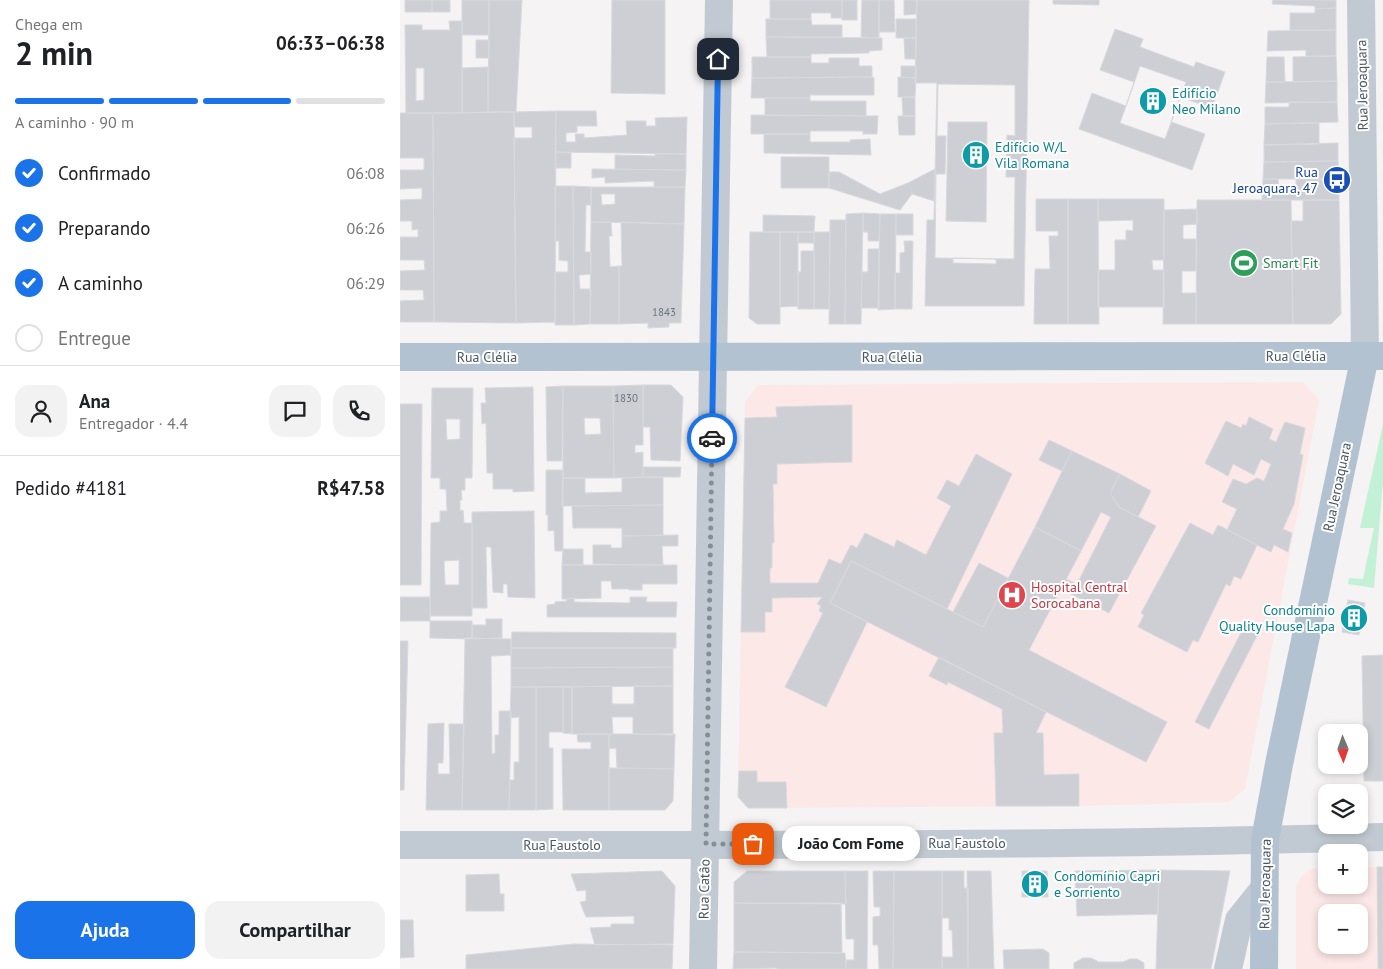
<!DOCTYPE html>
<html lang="pt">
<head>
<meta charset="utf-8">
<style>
  :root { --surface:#fff; --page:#f2f2f2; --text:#202124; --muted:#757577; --line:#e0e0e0; --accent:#1a73e8 }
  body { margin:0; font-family:"PT Sans",sans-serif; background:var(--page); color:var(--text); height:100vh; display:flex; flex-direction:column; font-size:19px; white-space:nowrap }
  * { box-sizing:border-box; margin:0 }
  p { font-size:16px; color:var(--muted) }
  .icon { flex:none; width:28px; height:28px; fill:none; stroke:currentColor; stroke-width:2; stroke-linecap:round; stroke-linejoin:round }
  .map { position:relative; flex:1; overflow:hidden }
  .sheet { display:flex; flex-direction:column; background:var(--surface); width:400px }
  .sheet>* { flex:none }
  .needle { width:32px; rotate:178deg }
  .tools { position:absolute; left:918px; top:724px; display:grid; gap:10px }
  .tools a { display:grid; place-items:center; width:50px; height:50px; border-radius:10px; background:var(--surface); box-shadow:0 2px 8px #0003; font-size:25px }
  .pin { position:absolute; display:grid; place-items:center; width:42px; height:42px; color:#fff; margin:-21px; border-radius:10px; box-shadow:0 2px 8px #0006 }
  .courier { position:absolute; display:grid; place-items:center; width:50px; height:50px; margin:-25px; border:4px solid #1a73e8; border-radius:50%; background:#fff; color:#222; box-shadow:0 1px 6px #0007 }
  .bubble { position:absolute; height:35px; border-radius:15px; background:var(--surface); box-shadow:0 2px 8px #0003; font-size:16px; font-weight:600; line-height:35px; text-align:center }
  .headline em { font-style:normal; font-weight:600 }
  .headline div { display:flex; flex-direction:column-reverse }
  .headline { display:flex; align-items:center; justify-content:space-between; height:85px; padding:0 15px }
  h1 { font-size:32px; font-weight:600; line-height:38px }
  .bar { display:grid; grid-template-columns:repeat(4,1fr); gap:8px 5px; align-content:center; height:60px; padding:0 15px }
  .bar i { height:6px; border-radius:4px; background:var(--line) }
  .bar .on { background:var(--accent) }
  .bar p { grid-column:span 4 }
  .line { display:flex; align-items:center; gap:12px; padding:0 15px; border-top:1px solid var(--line) }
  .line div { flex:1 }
  .round { display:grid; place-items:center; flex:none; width:52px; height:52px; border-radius:15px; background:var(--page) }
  ol { padding:0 15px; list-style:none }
  li { display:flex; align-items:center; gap:15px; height:55px }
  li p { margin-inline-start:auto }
  li .icon { padding:5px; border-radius:50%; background:var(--accent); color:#fff; stroke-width:4 }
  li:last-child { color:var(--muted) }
  li i { width:28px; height:28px; border:2px solid var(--line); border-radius:50% }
  .action { display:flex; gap:10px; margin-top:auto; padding:10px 15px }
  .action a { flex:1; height:58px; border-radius:15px; background:var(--accent); color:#fff; font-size:20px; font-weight:600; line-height:58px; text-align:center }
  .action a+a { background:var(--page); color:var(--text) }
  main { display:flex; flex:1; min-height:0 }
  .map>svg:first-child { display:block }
  .medical { fill:#fce8e6; fill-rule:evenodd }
  .green { fill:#c3f1d5 }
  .building { fill:#cdcfd5; stroke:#d7d9de; fill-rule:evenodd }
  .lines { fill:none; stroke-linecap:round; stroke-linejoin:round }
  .minor { stroke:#c1cad2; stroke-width:28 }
  .tertiary { stroke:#c1cad2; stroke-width:28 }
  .primary { stroke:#b3c2d1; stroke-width:28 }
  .done { stroke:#868d94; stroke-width:5; stroke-dasharray:0 9 }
  .route { stroke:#1a73e8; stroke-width:6 }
  .labels { text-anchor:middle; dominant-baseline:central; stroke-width:4; stroke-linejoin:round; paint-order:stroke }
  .number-label { font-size:11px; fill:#6b747e }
  .street-label { font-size:14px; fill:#4a5661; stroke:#fff }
  .culture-label { font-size:14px; fill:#0d838f; stroke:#fff; text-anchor:start }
  .transit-label { font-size:14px; fill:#164399; stroke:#fff; text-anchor:end }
  .leisure-label { font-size:14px; fill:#27864d; stroke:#fff; text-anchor:start }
  .health-label { font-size:14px; fill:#be3a42; stroke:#fff; text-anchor:start }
</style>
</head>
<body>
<main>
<section class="sheet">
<div class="headline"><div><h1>2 min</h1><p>Chega em</p></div><em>06:33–06:38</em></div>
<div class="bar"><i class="on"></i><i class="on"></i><i class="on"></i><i></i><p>A caminho · 90 m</p></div>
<ol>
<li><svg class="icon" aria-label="check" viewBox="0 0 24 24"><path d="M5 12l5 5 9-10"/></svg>Confirmado<p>06:08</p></li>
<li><svg class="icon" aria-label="check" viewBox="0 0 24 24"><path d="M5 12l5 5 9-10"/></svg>Preparando<p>06:26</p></li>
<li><svg class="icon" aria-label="check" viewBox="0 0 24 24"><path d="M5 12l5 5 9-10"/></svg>A caminho<p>06:29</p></li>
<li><i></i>Entregue</li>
</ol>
<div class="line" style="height:90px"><a class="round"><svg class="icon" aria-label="person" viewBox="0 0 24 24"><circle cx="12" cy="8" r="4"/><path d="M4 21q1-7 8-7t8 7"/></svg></a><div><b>Ana</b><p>Entregador · 4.4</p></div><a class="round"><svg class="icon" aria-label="chat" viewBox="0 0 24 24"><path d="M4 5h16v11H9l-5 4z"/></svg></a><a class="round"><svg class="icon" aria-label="phone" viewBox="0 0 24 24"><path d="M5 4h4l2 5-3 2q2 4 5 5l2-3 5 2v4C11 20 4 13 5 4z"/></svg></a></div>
<div class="line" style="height:65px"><div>Pedido #4181</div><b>R$47.58</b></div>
<div class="action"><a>Ajuda</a><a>Compartilhar</a></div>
</section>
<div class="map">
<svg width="983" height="969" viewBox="0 0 983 969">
  <rect width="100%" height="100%" fill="#f5f3f3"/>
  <!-- medical -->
  <path class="medical" d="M 903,382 L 919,400 L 845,789 L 829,802 L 679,806 L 348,808 L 338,797 L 345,402 L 358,385 Z
    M 977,867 L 978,969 L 896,969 L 896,887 L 901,877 L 910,869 L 926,868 L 926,885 L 959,885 L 959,868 ZM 926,912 L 959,912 L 959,945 L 926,945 Z"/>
  <!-- green -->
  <path class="green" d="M 983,424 L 983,482 L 974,588 L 948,584 L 949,578 L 963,579 L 974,528 L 960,528 Z"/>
  <!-- building -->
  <path class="building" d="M 5,0 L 32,0 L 32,12 L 5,12 Z
    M 32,0 L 50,0 L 50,12 L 32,12 Z
    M 62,0 L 89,0 L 89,35 L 62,35 Z
    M 89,0 L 122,0 L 116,112 L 88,112 Z
    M 212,0 L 265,0 L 265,94 L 211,93 Z
    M 370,0 L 442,0 L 442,18 L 431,18 L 431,13 L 411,13 L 411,19 L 370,19 Z
    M 442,0 L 457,0 L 457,20 L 442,20 Z
    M 462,0 L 479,0 L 479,38 L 461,37 Z
    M 479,0 L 494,0 L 495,32 L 479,32 Z
    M 504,0 L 517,0 L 516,14 L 504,15 Z
    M 517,0 L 629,0 L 624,306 L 525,306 L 527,220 L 534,220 L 537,83 L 515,83 Z
    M 653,0 L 699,0 L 699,5 L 653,4 Z
    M 873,0 L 936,0 L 936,8 L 915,9 L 915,6 L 872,4 Z
    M 936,8 L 936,30 L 890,30 L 890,13 L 915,13 L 915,9 Z
    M 366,19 L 411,19 L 412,25 L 442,25 L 442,37 L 366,37 Z
    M 496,19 L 516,19 L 516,38 L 496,38 Z
    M 49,21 L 62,21 L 62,113 L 6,113 L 5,25 L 22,25 L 22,30 L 50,30 ZM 16,68 L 24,68 L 24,100 L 16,101 Z
    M 715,29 L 743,39 L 740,47 L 794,67 L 796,62 L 825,72 L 812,108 L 780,97 L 771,122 L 805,134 L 792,170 L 679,129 L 692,93 L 726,106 L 734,82 L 700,70 Z
    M 936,30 L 936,56 L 906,56 L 906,50 L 867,51 L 868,31 Z
    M 366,37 L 482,38 L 482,50 L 469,51 L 469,53 L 411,54 L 411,57 L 367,57 Z
    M 504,38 L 516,38 L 516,59 L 505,59 Z
    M 76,40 L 89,40 L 89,58 L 76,58 Z
    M 936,56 L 937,81 L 893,82 L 893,57 Z
    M 352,57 L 411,57 L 411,63 L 429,63 L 429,58 L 459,58 L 459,66 L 472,66 L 472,77 L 352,78 Z
    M 867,57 L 884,57 L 885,82 L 866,82 Z
    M 501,66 L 516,66 L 516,78 L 501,77 Z
    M 740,66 L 786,82 L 765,139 L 720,123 Z
    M 88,67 L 88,112 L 62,113 L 62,68 Z
    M 472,77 L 474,78 L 474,95 L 410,95 L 410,98 L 351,98 L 352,78 Z
    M 498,77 L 516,78 L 515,97 L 498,97 Z
    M 937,81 L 937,102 L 865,103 L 866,82 Z
    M 538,84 L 615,85 L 615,136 L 607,135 L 606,177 L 615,177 L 614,259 L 535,258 L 536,174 L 545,174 L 546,136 L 537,136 Z
    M 502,97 L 515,97 L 515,116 L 503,116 Z
    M 365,98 L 410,98 L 410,101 L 466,101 L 466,116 L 365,115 Z
    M 889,102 L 937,102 L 938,122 L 865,124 L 865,107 L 889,107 Z
    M 156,111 L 196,111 L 197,126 L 177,126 L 177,132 L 166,133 L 166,142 L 176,142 L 175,134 L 184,134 L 184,138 L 227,135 L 226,121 L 246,121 L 246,126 L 256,126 L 255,118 L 287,117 L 286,154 L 155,152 Z
    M 156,111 L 155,322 L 116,323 L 114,138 L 132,138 L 132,127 L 114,127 L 114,112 Z
    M 114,112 L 116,323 L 34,322 L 33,113 Z
    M 0,113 L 33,113 L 34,322 L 0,322 L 0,301 L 24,300 L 23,290 L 0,290 L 0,271 L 25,270 L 24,260 L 0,260 L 0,237 L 18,237 L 18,229 L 12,230 L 12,221 L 0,221 L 0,200 L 22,199 L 22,188 L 0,189 L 0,170 L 24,170 L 24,158 L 0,158 Z
    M 351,115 L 478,116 L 477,134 L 463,134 L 463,131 L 410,131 L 410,134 L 351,134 Z
    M 498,116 L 515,116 L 515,135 L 499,135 Z
    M 548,122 L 587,122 L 586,222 L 546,221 Z
    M 919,123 L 919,144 L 864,145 L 865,124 Z
    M 364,134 L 410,134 L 410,142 L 450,142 L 450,140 L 470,139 L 471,155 L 364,153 Z
    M 938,143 L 938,161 L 864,162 L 864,145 Z
    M 155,152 L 171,153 L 171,168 L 156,168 Z
    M 255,154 L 286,154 L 286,170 L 215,169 L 215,155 L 255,156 Z
    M 381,157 L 429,157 L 429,188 L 381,188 Z
    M 938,161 L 939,179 L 863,179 L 864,162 Z
    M 192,169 L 286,170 L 285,187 L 254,187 L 254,181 L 205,183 L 205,177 L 192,178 Z
    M 535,169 L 534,201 L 512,194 L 500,210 L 429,188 L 429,172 L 439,172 L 480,194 L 508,183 Z
    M 863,179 L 878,179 L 879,188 L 896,188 L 896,179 L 939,179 L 939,200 L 862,200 Z
    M 155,186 L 173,186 L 174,325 L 155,325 L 155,272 L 168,272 L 168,261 L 159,260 L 159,241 L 155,241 Z
    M 173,186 L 191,187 L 191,205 L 186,205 L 185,252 L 191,252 L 191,274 L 179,275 L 180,289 L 191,289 L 190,324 L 174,325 Z
    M 191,187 L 285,187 L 284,224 L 191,222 ZM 201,194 L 215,194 L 215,204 L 202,205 Z
    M 636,199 L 668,199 L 668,324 L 634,324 L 635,269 L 650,269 L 649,236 L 658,236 L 658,231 L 636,231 Z
    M 668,199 L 698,199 L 699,324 L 668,324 Z
    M 698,199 L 764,199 L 764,260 L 752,260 L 753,270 L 764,270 L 764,307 L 698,307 L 698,270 L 715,270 L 715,240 L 726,240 L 726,230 L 733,231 L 733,220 L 698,221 Z
    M 797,200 L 891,200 L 893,324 L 796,324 Z
    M 903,200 L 939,200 L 941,314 L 931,324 L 893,324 L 891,221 L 903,221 Z
    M 797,209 L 797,224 L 783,225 L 783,239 L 796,239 L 796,271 L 782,271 L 782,293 L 796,293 L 796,324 L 763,324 L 764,210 Z
    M 463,213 L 461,324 L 445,324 L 446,214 Z
    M 463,213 L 480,214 L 479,241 L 468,241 L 468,232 L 463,232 Z
    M 480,214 L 496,214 L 495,309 L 478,310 Z
    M 496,214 L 513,214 L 513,235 L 496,235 Z
    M 363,215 L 415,216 L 414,232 L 363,232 Z
    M 430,220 L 446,220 L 445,324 L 429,324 Z
    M 191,222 L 211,222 L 212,236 L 209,236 L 210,267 L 219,266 L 219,324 L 190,324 Z
    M 221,222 L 284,224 L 281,323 L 269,323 L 269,327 L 248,328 L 248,323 L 219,324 L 219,266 L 222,266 Z
    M 350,232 L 380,232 L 380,324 L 357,324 L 349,318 Z
    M 380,232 L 398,232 L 398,306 L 380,307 Z
    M 398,232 L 414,232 L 414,243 L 398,243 Z
    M 414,232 L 430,232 L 429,309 L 414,309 Z
    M 504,241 L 513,241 L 512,309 L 495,309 L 495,273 L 500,273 L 500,253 L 505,252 Z
    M 468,249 L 479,249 L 479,308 L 461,308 L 462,272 L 468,272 Z
    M 401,251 L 414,251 L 414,309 L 398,309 L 398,272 L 401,272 Z
    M 553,258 L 596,259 L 596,264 L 553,263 Z
    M 243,385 L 271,385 L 283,397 L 280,461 L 251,460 L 250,427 L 243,427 Z
    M 243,385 L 243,445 L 235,445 L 235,453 L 243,452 L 243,477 L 214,478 L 213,386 Z
    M 163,386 L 213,386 L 214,478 L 163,478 ZM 184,418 L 200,418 L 201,434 L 185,435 Z
    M 163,386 L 162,461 L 147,461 L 146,387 Z
    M 133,387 L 134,491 L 113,492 L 113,489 L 93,489 L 93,473 L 87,473 L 86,423 L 82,424 L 81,403 L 86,403 L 85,388 Z
    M 32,388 L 73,388 L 72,478 L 65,478 L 65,490 L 61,490 L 62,500 L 60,500 L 60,511 L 63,510 L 64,523 L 72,523 L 72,616 L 30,616 L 31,523 L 40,522 L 40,511 L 47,511 L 46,489 L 40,489 L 40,478 L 31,478 ZM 46,419 L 60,419 L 60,439 L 47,440 ZM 59,560 L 59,585 L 45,585 L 44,561 Z
    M 0,404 L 22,404 L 21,585 L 0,585 Z
    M 452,405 L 452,462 L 377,464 L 377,484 L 373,484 L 374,543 L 372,543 L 372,568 L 370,568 L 370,583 L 418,583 L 429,559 L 441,564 L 451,545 L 457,548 L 465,533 L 494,547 L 497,540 L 526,555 L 551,506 L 537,498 L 547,480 L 559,486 L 576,454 L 612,474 L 547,609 L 451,561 L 430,603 L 467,622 L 426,707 L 385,687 L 423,613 L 419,611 L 421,606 L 417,604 L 422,597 L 372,598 L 372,612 L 365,612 L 365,632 L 341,632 L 345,418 L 377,417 L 376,407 Z
    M 849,417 L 873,429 L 869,439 L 876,442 L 885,422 L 905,428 L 900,454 L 903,455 L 894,504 L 883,529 L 892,533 L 888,552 L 874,545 L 871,552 L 827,530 L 837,509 L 822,502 L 833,479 L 846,484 L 857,478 L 864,481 L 871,464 L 861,459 L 854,475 L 833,464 L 828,476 L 805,463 L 826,421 L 841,428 L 843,424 L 846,426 Z
    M 649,440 L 672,451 L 662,471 L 639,460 Z
    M 672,451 L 720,474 L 710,493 L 719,507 L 756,526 L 709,613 L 661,589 L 666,579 L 677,584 L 711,517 L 701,512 L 681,551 L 635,527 Z
    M 243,467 L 281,467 L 280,477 L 243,477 Z
    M 146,470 L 163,470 L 163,551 L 155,551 L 154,530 L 148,531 L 148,515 L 146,515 Z
    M 720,474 L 751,491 L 738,517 L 719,507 L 710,493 Z
    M 263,477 L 263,505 L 162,506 L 163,478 L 185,478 L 185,493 L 222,492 L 222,478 Z
    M 263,505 L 263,535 L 222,536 L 222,528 L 173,528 L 172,506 Z
    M 134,511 L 135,598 L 108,597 L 107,584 L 103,584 L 103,593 L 93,592 L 91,547 L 86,547 L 87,608 L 72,608 L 72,512 Z
    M 790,523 L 813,535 L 818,525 L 857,545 L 841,579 L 834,576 L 830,586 L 826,584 L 798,642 L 793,640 L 787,652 L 738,627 L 744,615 L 741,613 Z
    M 635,527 L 681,551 L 629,650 L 767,722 L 746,762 L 430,603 L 451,561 L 583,627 Z
    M 278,535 L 278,546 L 262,546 L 263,565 L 193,564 L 193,545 L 211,545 L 211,548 L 222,548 L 222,536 Z
    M 163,549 L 183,549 L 183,565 L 162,565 Z
    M 579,563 L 608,578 L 583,627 L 553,612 Z
    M 162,565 L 277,565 L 277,584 L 242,584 L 242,590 L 229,590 L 229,589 L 212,589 L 211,581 L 201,581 L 201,598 L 162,599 Z
    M 0,597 L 30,597 L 30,621 L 0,621 Z
    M 230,597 L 247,597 L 246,602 L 277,602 L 276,617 L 147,617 L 147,605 L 155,604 L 155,602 L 167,601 L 166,599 L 174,598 L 174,602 L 230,603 Z
    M 948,600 L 965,603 L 959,635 L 942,632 Z
    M 86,619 L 102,619 L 102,638 L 72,639 L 72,625 L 86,625 Z
    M 30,621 L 72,621 L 72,639 L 30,638 Z
    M 847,621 L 861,628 L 809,729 L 795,722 Z
    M 112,632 L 276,633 L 276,648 L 111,648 Z
    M 65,638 L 111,639 L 111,655 L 91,656 L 92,754 L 95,753 L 95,735 L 99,735 L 99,711 L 111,711 L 109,810 L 62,810 Z
    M 0,641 L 8,641 L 4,790 L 0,790 Z
    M 111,648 L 273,648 L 273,667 L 111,668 Z
    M 983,655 L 983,781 L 964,781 L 962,656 Z
    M 539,657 L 646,712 L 636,733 L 643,733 L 644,775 L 679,774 L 679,806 L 596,806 L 594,733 L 603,733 L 602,709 L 548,682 L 547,685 L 529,676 Z
    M 273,667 L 273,686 L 111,687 L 111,668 Z
    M 212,686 L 212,704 L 234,704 L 234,686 L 273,686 L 273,735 L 233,734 L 233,717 L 212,717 L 213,734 L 172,734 L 172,687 Z
    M 111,687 L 136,687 L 136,810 L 109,810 L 110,780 L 114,780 L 114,762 L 119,762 L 119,717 L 110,718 Z
    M 136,687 L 163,687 L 163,732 L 149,732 L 149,748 L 153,748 L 153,809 L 136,810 Z
    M 163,687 L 172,687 L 172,734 L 163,733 Z
    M 44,723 L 43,763 L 38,763 L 38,774 L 50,774 L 49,724 L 64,724 L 62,810 L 26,810 L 28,724 Z
    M 177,734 L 209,734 L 209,810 L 163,810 L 162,749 L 191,749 L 191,742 L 178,742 Z
    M 209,734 L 275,734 L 274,769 L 217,768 L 216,748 L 209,749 Z
    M 209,768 L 274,769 L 273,801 L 265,810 L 209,810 Z
    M 339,771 L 357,771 L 357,782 L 386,782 L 387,808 L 348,808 L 338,797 Z
    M 977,867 L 983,867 L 983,969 L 978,969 Z
    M 759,870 L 758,914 L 677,916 L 675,871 Z
    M 759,870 L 830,871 L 811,969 L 756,969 Z
    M 262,871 L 275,886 L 273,944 L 195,945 L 190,928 L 211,927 L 211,924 L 234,924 L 234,916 L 186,917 L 180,902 L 186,901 L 186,890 L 177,891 L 171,874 Z
    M 347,871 L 445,871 L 446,904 L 334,903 L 334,882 Z
    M 445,871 L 468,871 L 467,969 L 446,969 L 446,960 L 454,960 L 454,939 L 446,939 Z
    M 473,871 L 494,871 L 493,969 L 479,969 L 478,945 L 473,945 L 473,917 L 480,916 L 480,907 L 474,907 Z
    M 494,871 L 542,871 L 542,969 L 493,969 Z
    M 542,871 L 564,871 L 564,888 L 568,888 L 568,969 L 542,969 L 542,957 L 553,957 L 552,930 L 549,930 L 549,918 L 542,918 Z
    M 567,871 L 591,871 L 594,969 L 568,969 Z
    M 622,871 L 647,871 L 648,897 L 622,897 Z
    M 99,874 L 100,894 L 104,894 L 104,911 L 66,911 L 66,875 Z
    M 334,903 L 441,903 L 442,953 L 334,952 Z
    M 0,920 L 13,920 L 14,957 L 0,958 Z
    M 174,944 L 273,945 L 272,969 L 66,969 L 66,955 Z
    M 643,949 L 649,953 L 649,969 L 604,969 L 603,950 Z
    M 334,952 L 445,953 L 446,969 L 377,969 L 377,968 L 333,969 Z
    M 683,958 L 691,958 L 699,962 L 723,962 L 730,959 L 737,959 L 744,963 L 744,969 L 674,969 L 674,963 Z"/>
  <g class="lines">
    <!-- minor -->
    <path class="minor" d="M 303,969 L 319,0
      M 828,969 L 839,920 L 864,889"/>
    <!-- tertiary -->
    <path class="tertiary" d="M 961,0 L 965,356
      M 0,845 C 328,845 656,846 983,837"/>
    <!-- primary -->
    <path class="primary" d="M 0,357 L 983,356
      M 864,969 L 865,840 L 879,764 L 965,356"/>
  </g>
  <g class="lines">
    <!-- done -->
    <path class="done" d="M 312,438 L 306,844 L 353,844"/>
    <!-- route -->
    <path class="route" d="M 312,438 L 318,59"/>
  </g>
  <!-- icons -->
  <defs>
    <symbol id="building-disc" viewBox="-11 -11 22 22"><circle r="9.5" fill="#0f9aa8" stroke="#fff"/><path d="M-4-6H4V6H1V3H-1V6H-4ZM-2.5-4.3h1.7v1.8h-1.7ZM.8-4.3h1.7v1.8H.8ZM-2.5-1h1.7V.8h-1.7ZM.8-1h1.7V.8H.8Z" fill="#fff"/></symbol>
    <symbol id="bus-disc" viewBox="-11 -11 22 22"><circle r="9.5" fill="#1a4fb4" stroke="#fff"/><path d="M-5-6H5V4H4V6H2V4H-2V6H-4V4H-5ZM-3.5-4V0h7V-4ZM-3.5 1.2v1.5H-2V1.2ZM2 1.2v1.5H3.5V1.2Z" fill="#fff"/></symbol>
    <symbol id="stadium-disc" viewBox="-11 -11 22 22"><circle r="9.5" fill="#2e9e5b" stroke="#fff"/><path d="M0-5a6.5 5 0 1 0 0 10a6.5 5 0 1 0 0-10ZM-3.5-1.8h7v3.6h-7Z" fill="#fff"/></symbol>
    <symbol id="hospital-disc" viewBox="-11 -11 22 22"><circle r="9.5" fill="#e0444e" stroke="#fff"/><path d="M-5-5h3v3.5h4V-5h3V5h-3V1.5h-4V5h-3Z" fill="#fff"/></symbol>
  </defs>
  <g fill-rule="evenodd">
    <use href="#building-disc" x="737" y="85" width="32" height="32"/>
    <use href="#building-disc" x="560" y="139" width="32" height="32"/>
    <use href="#bus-disc" x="921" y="164" width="32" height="32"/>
    <use href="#stadium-disc" x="828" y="247" width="32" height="32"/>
    <use href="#hospital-disc" x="596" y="579" width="32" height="32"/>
    <use href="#building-disc" x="938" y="602" width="32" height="32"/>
    <use href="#building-disc" x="619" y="868" width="32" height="32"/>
  </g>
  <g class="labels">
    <!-- number labels -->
    <g class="number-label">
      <text x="264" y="312">1843</text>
      <text x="226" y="398">1830</text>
    </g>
    <!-- street labels -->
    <g class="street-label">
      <text transform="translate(962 85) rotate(-91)">Rua Jeroaquara</text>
      <text x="896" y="356">Rua Clélia</text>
      <text x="87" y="357">Rua Clélia</text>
      <text x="492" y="357">Rua Clélia</text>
      <text transform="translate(937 487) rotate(-78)">Rua Jeroaquara</text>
      <text x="567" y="843">Rua Faustolo</text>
      <text x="162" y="845">Rua Faustolo</text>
      <text transform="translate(865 884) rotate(-89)">Rua Jeroaquara</text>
      <text transform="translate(304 889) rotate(-89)">Rua Catão</text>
    </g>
    <!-- culture labels -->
    <g class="culture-label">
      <text x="772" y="93">Edifício<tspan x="772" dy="16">Neo Milano</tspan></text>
      <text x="595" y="147">Edifício W/L<tspan x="595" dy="16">Vila Romana</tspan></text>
      <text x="935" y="610" text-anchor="end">Condomínio<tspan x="935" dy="16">Quality House Lapa</tspan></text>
      <text x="654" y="876">Condomínio Capri<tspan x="654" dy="16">e Sorriento</tspan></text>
    </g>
    <!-- transit labels -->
    <g class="transit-label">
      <text x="918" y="172">Rua<tspan x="918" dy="16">Jeroaquara, 47</tspan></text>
    </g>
    <!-- leisure labels -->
    <g class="leisure-label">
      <text x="863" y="263">Smart Fit</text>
    </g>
    <!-- health labels -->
    <g class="health-label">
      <text x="631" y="587">Hospital Central<tspan x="631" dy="16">Sorocabana</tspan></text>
    </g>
  </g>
</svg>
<div class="tools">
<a><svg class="needle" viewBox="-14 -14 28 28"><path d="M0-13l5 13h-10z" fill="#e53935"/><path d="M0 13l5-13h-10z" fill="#757577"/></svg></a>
<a><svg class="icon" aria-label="layers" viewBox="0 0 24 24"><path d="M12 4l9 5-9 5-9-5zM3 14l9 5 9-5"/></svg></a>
<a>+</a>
<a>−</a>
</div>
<div class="pin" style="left:353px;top:844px;background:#ea580c"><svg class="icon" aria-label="bag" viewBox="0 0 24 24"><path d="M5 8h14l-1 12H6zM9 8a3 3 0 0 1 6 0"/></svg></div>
<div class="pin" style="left:318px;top:59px;background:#1f2937"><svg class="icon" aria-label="home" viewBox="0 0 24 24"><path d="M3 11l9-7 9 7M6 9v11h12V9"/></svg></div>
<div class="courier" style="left:312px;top:438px"><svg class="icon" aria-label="car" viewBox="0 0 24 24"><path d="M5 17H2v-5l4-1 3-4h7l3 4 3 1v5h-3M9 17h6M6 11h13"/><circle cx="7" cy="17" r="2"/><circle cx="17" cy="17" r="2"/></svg></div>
<div class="bubble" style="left:382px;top:826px;width:138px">João Com Fome</div>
</div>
</main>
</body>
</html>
